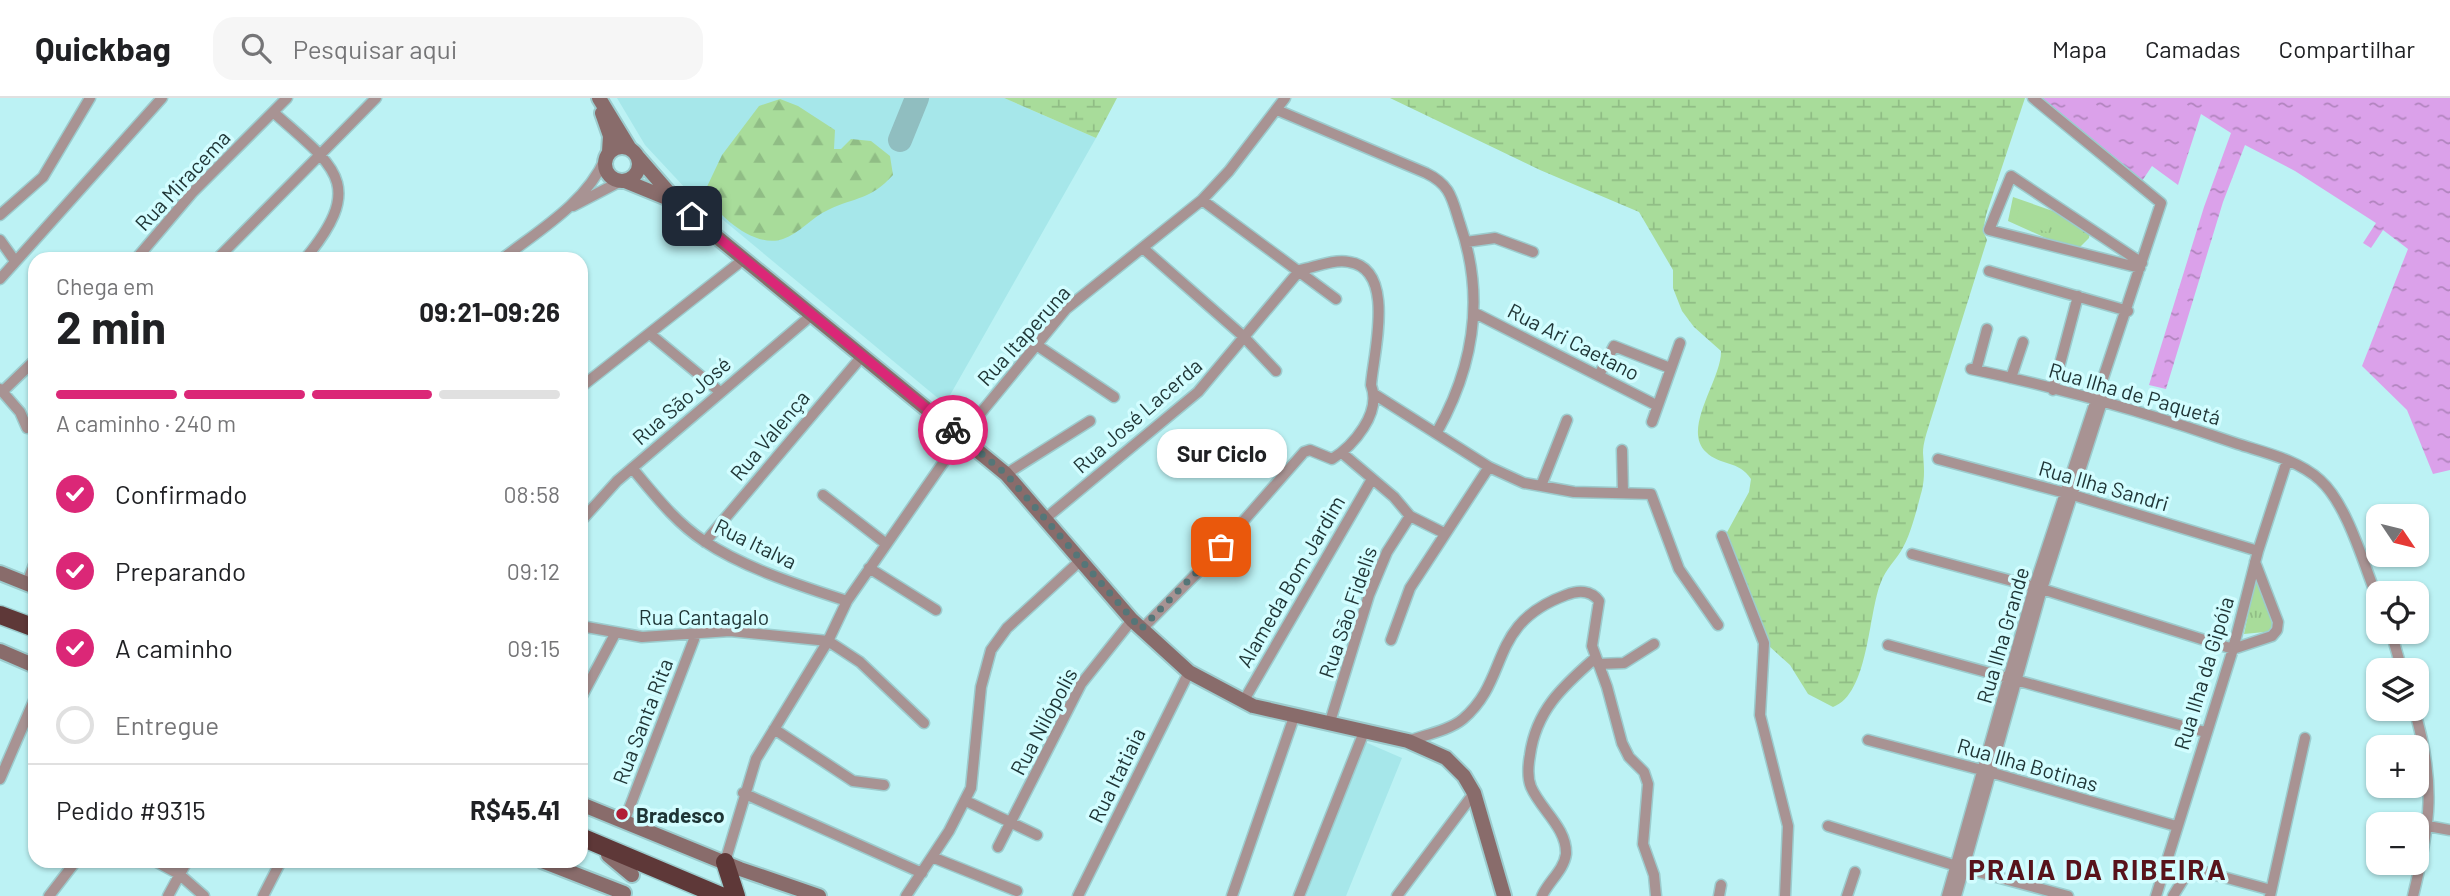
<!DOCTYPE html>
<html lang="pt">
<head>
<meta charset="utf-8">
<style>
  :root { --surface:#fff; --page:#f6f6f6; --text:#202124; --muted:#757577; --line:#e0e0e0; --accent:#db2777 }
  body { margin:0; font-family:Barlow,sans-serif; background:var(--page); color:var(--text); height:100vh; display:flex; flex-direction:column; font-size:26px; white-space:nowrap }
  * { box-sizing:border-box; margin:0 }
  p { font-size:23px; color:var(--muted) }
  .icon { flex:none; width:38px; height:38px; fill:none; stroke:currentColor; stroke-width:2; stroke-linecap:round; stroke-linejoin:round }
  .map { position:relative; flex:1; overflow:hidden }
  .drawer { position:absolute; left:28px; top:154px; width:560px; height:616px; display:flex; flex-direction:column; background:var(--surface); border-radius:21px; box-shadow:0 2px 5px #0004 }
  .drawer>* { flex:none }
  .needle { width:46px; rotate:125deg }
  .buttons { position:absolute; left:2366px; top:406px; display:grid; gap:14px }
  .buttons a { display:grid; place-items:center; width:63px; height:63px; border-radius:14px; background:var(--surface); box-shadow:0 2px 5px #0004; font-size:35px }
  .pin { position:absolute; display:grid; place-items:center; width:60px; height:60px; color:#fff; margin:-30px; border-radius:14px; box-shadow:0 4px 10px #0006 }
  .courier { position:absolute; display:grid; place-items:center; width:70px; height:70px; margin:-35px; border:5px solid #db2777; border-radius:50%; background:#fff; color:#222; box-shadow:0 2px 9px #0007 }
  .bubble { position:absolute; height:49px; border-radius:21px; background:var(--surface); box-shadow:0 2px 5px #0004; font-size:23px; font-weight:700; line-height:49px; text-align:center }
  .summary em { font-style:normal; font-weight:700 }
  .summary div { display:flex; flex-direction:column-reverse }
  .summary { display:flex; align-items:center; justify-content:space-between; height:119px; padding:0 28px }
  h1 { font-size:46px; font-weight:700; line-height:52px }
  .bar { display:grid; grid-template-columns:repeat(4,1fr); gap:10px 7px; align-content:center; height:84px; padding:0 28px }
  .bar i { height:9px; border-radius:5px; background:var(--line) }
  .bar .current { background:var(--accent) }
  .bar p { grid-column:span 4 }
  .line { display:flex; align-items:center; gap:18px; padding:0 28px; border-top:2px solid var(--line) }
  .line div { flex:1 }
  ol { padding:0 28px; list-style:none }
  li { display:flex; align-items:center; gap:21px; height:77px }
  li p { margin-inline-start:auto }
  li .icon { padding:7px; border-radius:50%; background:var(--accent); color:#fff; stroke-width:4 }
  li:last-child { color:var(--muted) }
  li i { width:38px; height:38px; border:4px solid var(--line); border-radius:50% }
  header { display:flex; align-items:center; gap:42px; box-sizing:border-box; height:98px; padding:0 35px; background:var(--surface); border-bottom:2px solid var(--line) }
  header strong { font-size:33px }
  nav { display:flex; gap:38px; margin-inline-start:auto; font-size:24px }
  .search { width:490px; height:63px; background:var(--page); display:flex; align-items:center; gap:18px; box-sizing:border-box; padding:0 24px; border-radius:21px; color:var(--muted); font-size:26px }
  .map>svg:first-child { display:block }
  .built { fill:#a6e7ea }
  .forest { fill:url(#forest-firs) }
  .wetland { fill:url(#wetland-marsh) }
  .park { fill:url(#park-tufts) }
  .pitch { fill:#a8dc9a }
  .water { fill:url(#water-ripples) }
  .lines { fill:none; stroke-linecap:round; stroke-linejoin:round }
  .taxiway { stroke:#90bec0; stroke-width:24 }
  .street-casing { stroke:#9cccce; stroke-width:13 }
  .secondary-casing { stroke:#9cccce; stroke-width:18 }
  .highway-casing { stroke:#9cccce; stroke-width:21 }
  .street { stroke:#a89393; stroke-width:10 }
  .secondary { stroke:#896c6b; stroke-width:14 }
  .highway { stroke:#5e3838; stroke-width:18 }
  .done { stroke:#557678; stroke-width:7; stroke-dasharray:0 12.6 }
  .route { stroke:#db2777; stroke-width:9 }
  .poi-dot { fill:#b11e36; stroke:#d2fdff; stroke-width:2.5 }
  .labels { text-anchor:middle; dominant-baseline:central; stroke-width:7; stroke-linejoin:round; paint-order:stroke }
  .street-label { font-size:21px; fill:#1e3435; stroke:#d2fdff }
  .poi-label { font-size:21px; font-weight:bold; fill:#1e3435; stroke:#d2fdff; text-anchor:start }
  .district-label { font-size:28px; font-weight:bold; letter-spacing:2px; fill:#58131b; stroke:#d2fdff }
</style>
</head>
<body>
<header>
<strong>Quickbag</strong>
<div class="search"><svg class="icon" aria-label="search" viewBox="0 0 24 24"><circle cx="10" cy="10" r="6"/><path d="M15 15l6 6"/></svg>Pesquisar aqui</div>
<nav><a>Mapa</a><a>Camadas</a><a>Compartilhar</a></nav>
</header>
<div class="map">
<svg width="2450" height="798" viewBox="0 0 2450 798">
  <defs>
    <pattern id="forest-firs" width="22" height="20" patternUnits="userSpaceOnUse" patternTransform="scale(1.75)"><rect width="22" height="20" fill="#a8dc9a"/><path d="M5 1l3.5 6h-7zM16 11l3.5 6h-7z" fill="#90bd85"/></pattern>
    <pattern id="wetland-marsh" width="20" height="14" patternUnits="userSpaceOnUse" patternTransform="scale(1.75)"><rect width="20" height="14" fill="#a8dc9a"/><path d="M1 5h8M5 5V1M11 12h8M15 12V8" fill="none" stroke="#90bd85"/></pattern>
    <pattern id="park-tufts" width="24" height="20" patternUnits="userSpaceOnUse" patternTransform="scale(1.75)"><rect width="24" height="20" fill="#a8dc9a"/><path d="M3 7l-1-3M5 7V3M7 7l1-3M15 17l-1-3M17 17v-4M19 17l1-3" fill="none" stroke="#90bd85"/></pattern>
    <pattern id="water-ripples" width="26" height="14" patternUnits="userSpaceOnUse" patternTransform="scale(1.75)"><rect width="26" height="14" fill="#dba1ea"/><path d="M2 4q2-2 4 0t4 0M15 11q2-2 4 0t4 0" fill="none" stroke="#b184be"/></pattern>
  </defs>
  <rect width="100%" height="100%" fill="#bcf2f4"/>
  <!-- built -->
  <path class="built" d="M 617,0 L 1004,0 L 1096,40 L 945,306 L 687,92 L 645,47 Z
    M 1365,644 L 1402,660 L 1346,798 L 1306,798 Z"/>
  <!-- forest -->
  <path class="forest" d="M 780,1 L 798,8 L 835,32 L 834,51 L 841,51 L 851,41 L 871,43 L 890,58 L 893,77 C 869,103 857,98 828,112 C 812,119 799,136 783,141 C 755,151 718,118 704,95 L 722,57 L 759,8 Z"/>
  <!-- wetland -->
  <path class="wetland" d="M 1004,0 L 1117,0 L 1096,40 Z
    M 1390,0 L 2025,0 L 1986,117 L 1983,133 L 1987,142 L 1930,324 C 1927,334 1923,345 1923,355 C 1924,368 1925,379 1922,392 C 1917,410 1911,437 1901,453 C 1894,464 1886,471 1881,484 C 1868,515 1869,596 1833,609 L 1808,596 L 1790,567 L 1769,548 L 1725,438 L 1749,394 L 1751,381 C 1739,362 1720,368 1706,354 C 1681,331 1722,281 1721,253 L 1694,229 L 1682,213 L 1673,190 L 1673,172 L 1639,114 L 1540,72 Z"/>
  <!-- park -->
  <path class="park" d="M 2013,99 L 2073,120 L 2090,133 L 2089,140 L 2080,149 L 2057,145 L 2008,123 Z
    M 2256,478 L 2275,533 L 2244,536 Z"/>
  <!-- pitch -->
  <path class="pitch" d="M 2020,104 L 2053,114 L 2047,134 L 2016,124 Z"/>
  <!-- water -->
  <path class="water" d="M 2037,0 L 2450,0 L 2450,372 L 2433,376 L 2407,312 L 2362,268 L 2408,151 L 2383,132 L 2371,150 L 2363,145 L 2376,125 L 2295,73 L 2245,47 L 2223,104 L 2166,291 L 2149,287 L 2204,109 L 2231,35 L 2201,16 L 2178,87 L 2152,68 L 2142,83 Z"/>
  <g class="lines">
    <!-- taxiway -->
    <path class="taxiway" d="M 900,42 L 917,0"/>
    <defs>
      <path id="street" d="M 1277,12 L 1426,75 C 1451,87 1452,101 1460,126 C 1485,198 1474,268 1437,334
        M 273,14 C 335,69 367,86 305,161
        M 1202,102 L 1336,201
        M 573,108 L 621,83
        M 0,117 L 43,79 L 90,0
        M 0,142 L 15,163
        M 1466,144 L 1495,140 L 1533,154
        M 1144,151 L 1243,238 L 1276,273
        M 136,161 L 192,95 L 287,0
        M 217,161 L 376,0
        M 502,161 C 538,133 586,105 605,61
        M 2140,170 L 1989,132 L 2011,78 L 2142,165
        M 1989,173 L 2128,213
        M 0,181 L 162,0
        M 1475,215 L 1656,307
        M 650,236 L 719,293
        M 1035,246 L 1114,299
        M 1971,271 C 2061,290 2151,316 2238,346 C 2266,355 2298,362 2320,382 C 2348,407 2364,468 2378,502
        M 1976,272 L 1987,231
        M 1599,277 L 1614,248 L 1670,270
        M 2011,280 L 2023,244
        M 581,289 L 744,161
        M 0,291 L 20,314 L 27,330
        M 2053,292 L 2078,198
        M 3,293 L 35,262
        M 1374,296 L 1489,369 L 1524,385 L 1574,394 L 1651,396 L 1679,471 L 1718,527
        M 1652,324 L 1680,245
        M 1622,352 L 1623,395
        M 1342,355 L 1394,399 L 1410,418 L 1444,435
        M 1938,361 L 2073,397 L 2258,453
        M 632,370 C 654,396 675,424 704,443 C 744,470 801,488 847,503
        M 1006,376 L 1090,323
        M 1541,388 L 1567,322
        M 823,397 L 885,445
        M 1046,420 L 1198,294 L 1300,172 C 1315,169 1334,161 1349,164 C 1397,171 1373,257 1371,287 C 1382,315 1353,348 1332,361 L 1310,352 L 1304,354 L 1203,469 L 1141,532
        M 581,423 L 617,383 L 813,216
        M 1722,438 L 1764,545 L 1760,617 L 1788,728 L 1785,798
        M 705,444 L 863,257
        M 1912,456 L 2042,491 L 2233,551 L 2272,538 L 2277,532 L 2278,524 L 2255,464
        M 869,470 L 936,512
        M 27,485 L 35,464
        M 581,528 L 642,539 L 730,533 L 828,543 L 860,564 L 924,625
        M 2391,534 L 2402,572
        M 1391,542 L 1410,490 L 1489,369
        M 1888,547 L 2205,634
        M 1598,566 L 1624,565 L 1654,546
        M 581,600 L 615,536
        M 1243,604 L 1372,381
        M 1329,627 L 1369,497 L 1387,454 L 1410,418
        M 774,631 L 853,683 L 884,687
        M 1868,642 L 1993,675 L 2176,728
        M 1408,643 C 1425,637 1450,632 1463,621 C 1511,580 1487,526 1566,497 C 1578,492 1591,492 1599,503 L 1592,548 L 1607,589 L 1622,645 L 1629,659 L 1644,674 L 1648,686 L 1643,746 L 1654,777 L 1656,798
        M 0,681 L 35,600
        M 743,695 L 922,775
        M 966,703 L 1037,737
        M 624,724 L 696,536
        M 1828,728 L 1963,770 L 2068,798
        M 2428,728 L 2450,732
        M 998,749 L 1081,586 L 1132,522
        M 932,759 L 1017,793
        M 155,763 L 179,776 L 204,798
        M 725,764 L 756,661 L 828,543 L 847,503 L 961,339 L 1066,211 L 1202,102 L 1229,73 L 1285,0
        M 49,798 L 76,763
        M 168,798 L 187,763
        M 263,798 L 281,763
        M 906,798 L 949,733 L 971,690 L 981,589 L 991,552 L 1007,530 L 1081,462
        M 1078,798 L 1189,574
        M 1232,798 L 1294,619
        M 1299,798 L 1364,634
        M 1397,798 L 1474,695
        M 1542,798 C 1548,784 1564,772 1566,756 C 1567,730 1541,712 1531,689 C 1527,679 1528,668 1530,657 C 1536,613 1562,589 1594,561
        M 1719,798 L 1721,787
        M 1847,798 L 1855,774
        M 1947,798 L 2034,489 L 2161,105 L 2033,0
        M 1956,798 L 2042,491 L 2102,304 L 2102,288
        M 2156,798 L 2233,551 L 2258,453 L 2287,363
        M 2173,798 L 2186,777 L 2205,774 L 2271,792
        M 2270,798 L 2305,640
        M 2413,798 C 2431,725 2436,684 2414,611"/>
      <path id="secondary" d="M 599,0 L 630,51
        M 602,15 L 610,38 L 609,54
        M605 66a17 17 0 1 1 34 0a17 17 0 1 1-34 0Z
        M 638,59 L 678,105 L 706,130 L 1006,376 L 1132,522 L 1189,574 L 1253,608 L 1408,643 L 1446,660 L 1464,678 L 1474,695 L 1504,798
        M 625,83 L 674,103
        M 0,475 L 35,489
        M 0,553 L 35,568
        M 581,706 L 740,771 L 819,798
        M 608,757 L 632,777
        M 542,763 L 624,795"/>
      <path id="highway" d="M 0,517 L 35,530
        M 581,739 L 721,798
        M 725,764 L 736,798"/>
    </defs>
    <!-- street casing -->
    <use href="#street" class="street-casing"/>
    <!-- secondary casing -->
    <use href="#secondary" class="secondary-casing"/>
    <!-- highway casing -->
    <use href="#highway" class="highway-casing"/>
    <!-- street -->
    <use href="#street" class="street"/>
    <!-- secondary -->
    <use href="#secondary" class="secondary"/>
    <!-- highway -->
    <use href="#highway" class="highway"/>
  </g>
  <g class="lines">
    <!-- done -->
    <path class="done" d="M 953,332 L 1006,376 L 1141,531 L 1221,449"/>
    <!-- route -->
    <path class="route" d="M 692,118 L 953,332"/>
  </g>
  <!-- markers -->
  <circle class="poi-dot" cx="622" cy="716" r="7"/>
  <g class="labels">
    <!-- street labels -->
    <g class="street-label">
      <text transform="translate(182 82) rotate(-47)">Rua Miracema</text>
      <text transform="translate(1023 237) rotate(-48)">Rua Itaperuna</text>
      <text transform="translate(1574 243) rotate(27)">Rua Ari Caetano</text>
      <text transform="translate(2135 295) rotate(16)">Rua Ilha de Paquetá</text>
      <text transform="translate(681 302) rotate(-41)">Rua São José</text>
      <text transform="translate(1137 317) rotate(-41)">Rua José Lacerda</text>
      <text transform="translate(769 337) rotate(-50)">Rua Valença</text>
      <text transform="translate(2104 387) rotate(16)">Rua Ilha Sandri</text>
      <text transform="translate(756 445) rotate(26)">Rua Italva</text>
      <text transform="translate(1290 483) rotate(-60)">Alameda Bom Jardim</text>
      <text transform="translate(1347 514) rotate(-71)">Rua São Fidelis</text>
      <text x="704" y="518">Rua Cantagalo</text>
      <text transform="translate(2002 537) rotate(-74)">Rua Ilha Grande</text>
      <text transform="translate(2203 575) rotate(-73)">Rua Ilha da Gipóia</text>
      <text transform="translate(642 623) rotate(-69)">Rua Santa Rita</text>
      <text transform="translate(1043 623) rotate(-62)">Rua Nilópolis</text>
      <text transform="translate(2028 666) rotate(16)">Rua Ilha Botinas</text>
      <text transform="translate(1116 677) rotate(-64)">Rua Itatiaia</text>
    </g>
    <!-- poi labels -->
    <g class="poi-label">
      <text x="636" y="716">Bradesco</text>
    </g>
    <!-- district labels -->
    <g class="district-label">
      <text x="2098" y="771">PRAIA DA RIBEIRA</text>
    </g>
  </g>
</svg>
<div class="buttons">
<a><svg class="needle" viewBox="-14 -14 28 28"><path d="M0-13l5 13h-10z" fill="#e53935"/><path d="M0 13l5-13h-10z" fill="#757577"/></svg></a>
<a><svg class="icon" aria-label="locate" viewBox="0 0 24 24"><circle cx="12" cy="12" r="6"/><path d="M12 2v4M12 18v4M2 12h4M18 12h4"/></svg></a>
<a><svg class="icon" aria-label="layers" viewBox="0 0 24 24"><path d="M12 4l9 5-9 5-9-5zM3 14l9 5 9-5"/></svg></a>
<a>+</a>
<a>−</a>
</div>
<div class="pin" style="left:1221px;top:449px;background:#ea580c"><svg class="icon" aria-label="bag" viewBox="0 0 24 24"><path d="M5 8h14l-1 12H6zM9 8a3 3 0 0 1 6 0"/></svg></div>
<div class="pin" style="left:692px;top:118px;background:#1f2937"><svg class="icon" aria-label="home" viewBox="0 0 24 24"><path d="M3 11l9-7 9 7M6 9v11h12V9"/></svg></div>
<div class="courier" style="left:953px;top:332px"><svg class="icon" aria-label="bike" viewBox="0 0 24 24"><circle cx="6" cy="16" r="4"/><circle cx="18" cy="16" r="4"/><path d="M6 16l4-8h5l3 8M10 8l3 8H6M13 5h3"/></svg></div>
<div class="bubble" style="left:1157px;top:331px;width:130px">Sur Ciclo</div>
<section class="drawer">
<div class="summary"><div><h1>2 min</h1><p>Chega em</p></div><em>09:21–09:26</em></div>
<div class="bar"><i class="current"></i><i class="current"></i><i class="current"></i><i></i><p>A caminho · 240 m</p></div>
<ol>
<li><svg class="icon" aria-label="check" viewBox="0 0 24 24"><path d="M5 12l5 5 9-10"/></svg>Confirmado<p>08:58</p></li>
<li><svg class="icon" aria-label="check" viewBox="0 0 24 24"><path d="M5 12l5 5 9-10"/></svg>Preparando<p>09:12</p></li>
<li><svg class="icon" aria-label="check" viewBox="0 0 24 24"><path d="M5 12l5 5 9-10"/></svg>A caminho<p>09:15</p></li>
<li><i></i>Entregue</li>
</ol>
<div class="line" style="height:91px"><div>Pedido #9315</div><b>R$45.41</b></div>
</section>
</div>
</body>
</html>
